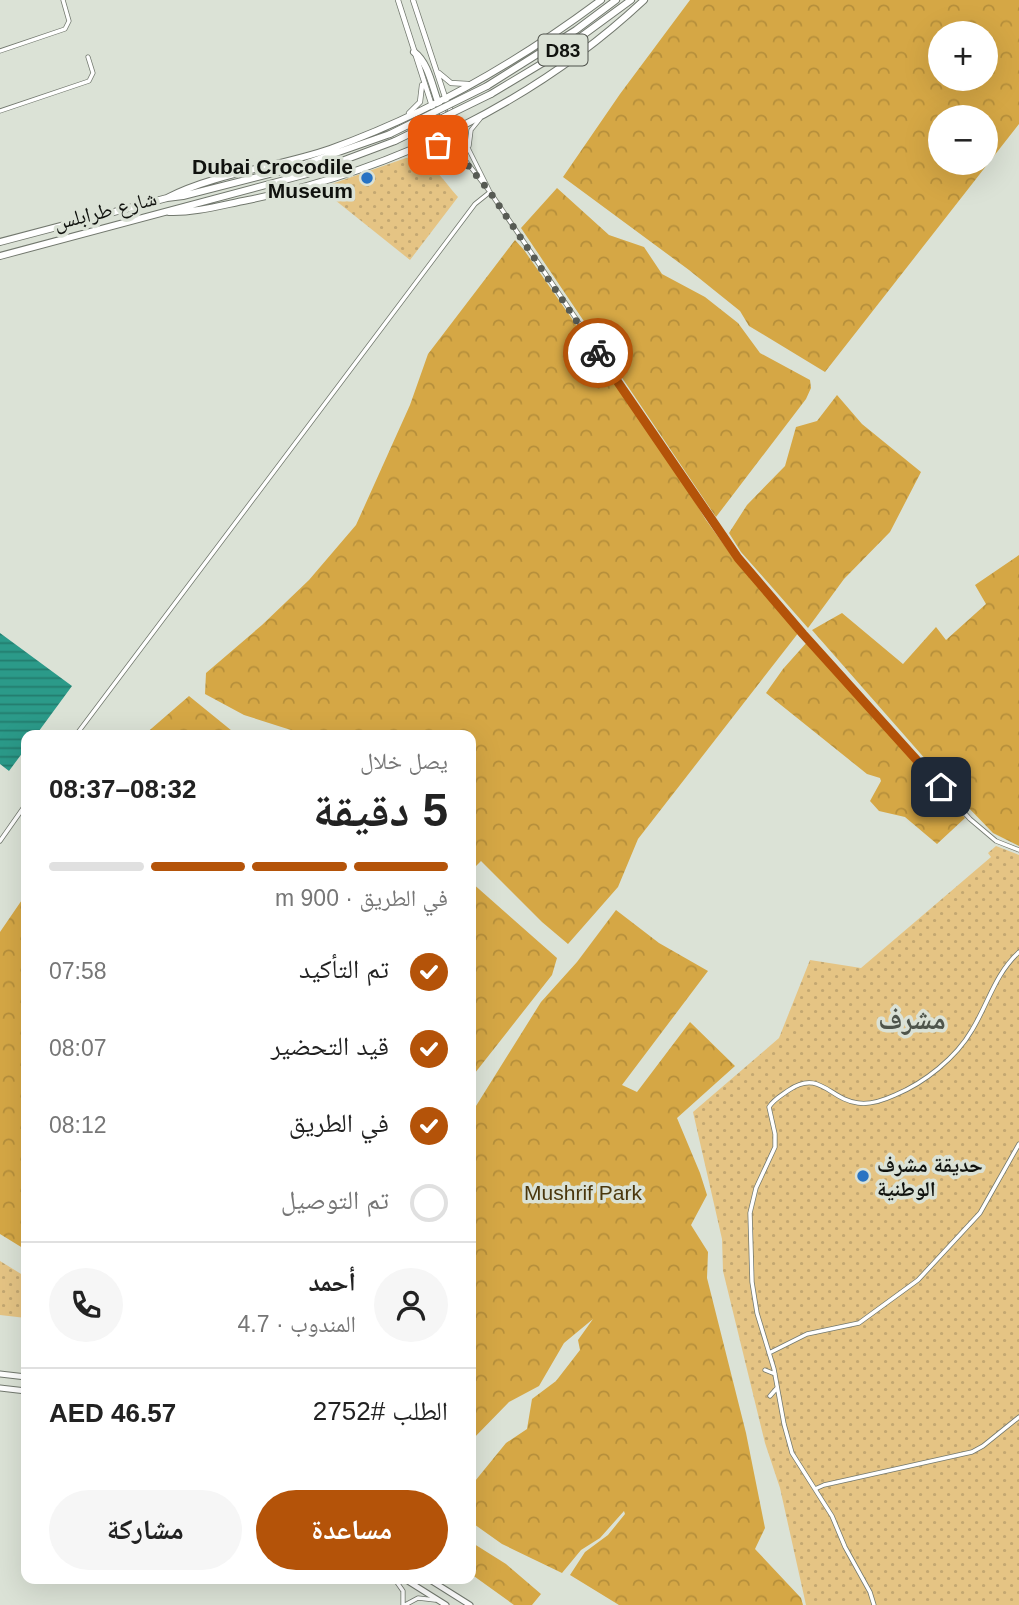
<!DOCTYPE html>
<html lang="ar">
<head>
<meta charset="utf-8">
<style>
  :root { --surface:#fff; --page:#f6f6f6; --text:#222; --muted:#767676; --line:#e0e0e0; --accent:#b45309 }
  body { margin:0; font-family:Helvetica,"Noto Naskh Arabic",sans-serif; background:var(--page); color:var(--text); direction:rtl; height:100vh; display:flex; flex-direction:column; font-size:26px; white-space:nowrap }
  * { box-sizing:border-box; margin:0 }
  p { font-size:23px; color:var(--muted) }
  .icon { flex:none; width:38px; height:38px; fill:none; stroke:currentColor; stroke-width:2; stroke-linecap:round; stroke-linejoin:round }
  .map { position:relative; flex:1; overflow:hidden; direction:ltr }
  .sheet { position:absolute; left:21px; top:730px; width:455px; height:854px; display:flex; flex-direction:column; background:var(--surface); border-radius:14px; box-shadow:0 7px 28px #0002; direction:rtl }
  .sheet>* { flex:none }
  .fabs { position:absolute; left:928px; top:21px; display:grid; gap:14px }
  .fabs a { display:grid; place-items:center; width:70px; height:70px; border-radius:50%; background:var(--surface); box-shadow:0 7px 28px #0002; font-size:35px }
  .pin { position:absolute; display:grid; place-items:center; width:60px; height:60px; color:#fff; margin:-30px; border-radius:14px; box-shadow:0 4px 10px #0006 }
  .courier { position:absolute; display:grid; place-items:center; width:70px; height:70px; margin:-35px; border:5px solid #b45309; border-radius:50%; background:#fff; color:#222; box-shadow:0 2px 9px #0007 }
  .overview em { font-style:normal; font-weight:800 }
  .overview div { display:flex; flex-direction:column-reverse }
  .overview { display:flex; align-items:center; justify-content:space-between; height:119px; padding:0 28px }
  h1 { font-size:46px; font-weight:800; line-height:52px }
  .bar { display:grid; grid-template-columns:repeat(4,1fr); gap:10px 7px; align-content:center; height:84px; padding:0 28px }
  .bar i { height:9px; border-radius:5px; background:var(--line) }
  .bar .selected { background:var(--accent) }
  .bar p { grid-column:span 4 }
  .line { display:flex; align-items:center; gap:18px; padding:0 28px; border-top:2px solid var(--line) }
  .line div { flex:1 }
  .round { display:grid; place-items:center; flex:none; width:74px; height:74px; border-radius:37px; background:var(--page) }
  ol { padding:0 28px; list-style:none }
  li { display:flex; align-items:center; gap:21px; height:77px }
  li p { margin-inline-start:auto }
  li .icon { padding:7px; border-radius:50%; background:var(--accent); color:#fff; stroke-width:4 }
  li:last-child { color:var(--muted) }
  li i { width:38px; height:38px; border:4px solid var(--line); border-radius:50% }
  .action { display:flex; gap:14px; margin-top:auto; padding:14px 28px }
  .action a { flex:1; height:80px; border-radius:42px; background:var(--accent); color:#fff; font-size:28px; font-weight:800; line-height:80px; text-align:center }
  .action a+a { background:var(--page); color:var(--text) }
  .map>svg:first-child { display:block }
  .forest { fill:url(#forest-crowns); fill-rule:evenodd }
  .park { fill:url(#park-dots) }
  .water { fill:url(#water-rules) }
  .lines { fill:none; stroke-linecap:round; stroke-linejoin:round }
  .minor-casing { stroke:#72786e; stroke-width:5 }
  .tertiary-casing { stroke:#72786e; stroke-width:6 }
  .trunk-casing { stroke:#72786e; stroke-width:7 }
  .motorway-casing { stroke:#72786e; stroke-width:8 }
  .minor { stroke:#fff; stroke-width:3.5 }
  .tertiary { stroke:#fff; stroke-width:4.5 }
  .trunk { stroke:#fff; stroke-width:5 }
  .motorway { stroke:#fff; stroke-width:6 }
  .motorway-bridge-casing { stroke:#72786e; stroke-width:8; stroke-linecap:butt }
  .motorway-bridge { stroke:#fff; stroke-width:6 }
  .done { stroke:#575b54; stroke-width:7; stroke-dasharray:0 12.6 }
  .route { stroke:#b45309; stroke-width:9 }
  .poi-dot { fill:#2873c3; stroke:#dbe2d6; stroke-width:2.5 }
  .labels { text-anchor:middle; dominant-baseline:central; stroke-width:7; stroke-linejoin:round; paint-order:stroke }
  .shield { fill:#dbe2d6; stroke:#4d504a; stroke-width:2 }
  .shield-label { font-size:19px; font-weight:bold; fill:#10120e }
  .poi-label { font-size:21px; font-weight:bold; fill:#10120e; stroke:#dbe2d6; text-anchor:end }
  .street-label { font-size:21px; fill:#10120e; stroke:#dbe2d6 }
  .park-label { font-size:21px; fill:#4a370d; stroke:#dbe2d6 }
  .district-label { font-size:28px; font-weight:bold; fill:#4f554b; stroke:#dbe2d6 }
</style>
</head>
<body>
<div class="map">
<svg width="1019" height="1605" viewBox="0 0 1019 1605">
  <defs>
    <pattern id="forest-crowns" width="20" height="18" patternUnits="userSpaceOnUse" patternTransform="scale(1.75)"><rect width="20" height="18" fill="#d5a745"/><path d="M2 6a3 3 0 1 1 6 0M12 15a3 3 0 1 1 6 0" fill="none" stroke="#b68f3b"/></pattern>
    <pattern id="park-dots" width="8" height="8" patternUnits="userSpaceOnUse" patternTransform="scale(1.75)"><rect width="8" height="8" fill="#e5c484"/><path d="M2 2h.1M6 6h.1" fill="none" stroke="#c3a771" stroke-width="1.8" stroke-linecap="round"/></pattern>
    <pattern id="water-rules" width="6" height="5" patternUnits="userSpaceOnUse" patternTransform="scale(1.75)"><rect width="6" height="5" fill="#2b9a89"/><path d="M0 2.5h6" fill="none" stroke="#237c6e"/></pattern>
  </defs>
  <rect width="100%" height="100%" fill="#dbe2d6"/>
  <!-- forest -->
  <path class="forest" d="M 690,0 L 1019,0 L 1019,124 L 825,372 L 749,326 L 740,311 L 689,270 L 563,177 L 620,94 ZM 940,33 L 985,33 L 985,79 L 940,79 ZM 940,117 L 985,117 L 985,163 L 940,163 Z
    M 557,188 L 609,235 L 644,247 L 662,274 L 705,297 L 738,323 L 760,353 L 810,380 L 811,388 L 806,399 L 716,517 L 521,228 Z
    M 515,240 L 524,250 L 662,448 L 706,520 L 737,563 L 799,632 L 638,839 L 618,887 L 568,944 L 542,922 L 481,861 L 471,871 L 471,735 L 298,735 L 294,731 L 244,715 L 205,694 L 206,673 L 262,625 L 309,580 L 356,525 L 410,405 L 428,354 Z
    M 837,395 L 862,424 L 921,472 L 890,532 L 844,579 L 808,628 L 741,552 L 729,533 L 747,505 L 785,466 L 796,427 L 817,421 Z
    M 1019,555 L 1019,846 L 993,833 L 963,802 L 812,630 L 842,613 L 903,664 L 936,627 L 946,640 L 986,604 L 975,585 Z
    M 808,641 L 965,818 L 937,844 L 905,817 L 879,811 L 870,801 L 881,781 L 880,778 L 867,774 L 766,693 L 783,669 Z
    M 189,696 L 237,735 L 144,735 Z
    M 471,882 L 557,958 L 552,975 L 471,1078 Z
    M 26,894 L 26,1250 L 0,1234 L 0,932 Z
    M 616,910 L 659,943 L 708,971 L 622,1085 L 637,1092 L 690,1022 L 735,1066 L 677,1118 L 700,1173 L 707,1195 L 691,1225 L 708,1252 L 707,1278 L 746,1433 L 765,1528 L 755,1549 L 801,1598 L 803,1605 L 619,1605 L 570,1575 L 585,1552 L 608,1535 L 625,1514 L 624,1511 L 600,1538 L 581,1550 L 562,1573 L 502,1544 L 471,1522 L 471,1486 L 506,1443 L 527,1429 L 532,1399 L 556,1381 L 580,1350 L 578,1340 L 593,1319 L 564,1343 L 539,1386 L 509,1402 L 471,1441 L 471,1114 L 541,1002 L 577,962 Z
    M 471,1542 L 506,1564 L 541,1594 L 532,1605 L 514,1605 L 471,1574 Z"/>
  <!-- park -->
  <path class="park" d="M 406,158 C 429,155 445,183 458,197 L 410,260 L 320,188 Z
    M 996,846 L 1019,855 L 1019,1605 L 806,1605 L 780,1488 L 765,1443 L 723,1271 L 722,1239 L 693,1112 L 779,1038 L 810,960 L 861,968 L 991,857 L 988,853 Z
    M 0,1261 L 26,1277 L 26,1318 L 0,1315 Z"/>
  <!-- water -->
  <path class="water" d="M 0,633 L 72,686 L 36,735 L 26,735 L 26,748 L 9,771 L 0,764 Z"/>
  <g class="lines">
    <defs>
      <path id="minor" d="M 0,51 L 65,29 L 69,21 L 63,0
        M 0,111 L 89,81 L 93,73 L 88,57
        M 458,128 L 489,190
        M 444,133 L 490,192 L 738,557 L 803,634 L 970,819 L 996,841 L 1019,850
        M 469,146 L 471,130 L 480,119
        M 419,148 L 438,145 L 455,152
        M 76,735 L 475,204 L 490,192
        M 0,841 L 26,804
        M 769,1353 L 807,1334 L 859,1323 L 918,1280 L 980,1213 L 1019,1144
        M 765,1370 L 775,1374
        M 770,1396 L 777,1388
        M 815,1489 L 824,1485 L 972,1452 L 983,1446 L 1019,1417
        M 394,1578 L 403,1591 L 403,1605
        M 405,1605 L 418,1598 L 435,1600
        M 874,1605 L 870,1592 L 845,1547 L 832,1516 L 792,1453 L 784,1424 L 774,1369 L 757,1313 L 752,1282 L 750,1213 L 756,1188 L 775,1147 L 775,1134 L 769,1107 C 774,1099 782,1095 789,1090 C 820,1069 830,1100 858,1103 C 870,1105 884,1100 895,1095 C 924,1083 956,1058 972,1030 C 988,1004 995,974 1019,952"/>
      <path id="tertiary" d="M 398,0 L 432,106 L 444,133
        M 413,0 L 446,100 L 457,125
        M 439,73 L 451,83 L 468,84
        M 409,113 L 420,102 L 422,85"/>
      <path id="trunk" d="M 0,1374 L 26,1377
        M 0,1388 L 26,1391
        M 403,1578 L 446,1605
        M 427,1578 L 470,1605"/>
      <path id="motorway" d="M 414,52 C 437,69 432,117 457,127
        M 487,86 L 576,30 L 616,0
        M 491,94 L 556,55 L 631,0
        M 167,198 C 215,173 278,167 330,149 C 428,114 518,62 601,0
        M 169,212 C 195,213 222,205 248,200 C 393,171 536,101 644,0
        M 0,242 L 167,198 L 183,196 L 293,168 L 390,134
        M 0,256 L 307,174 L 395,141"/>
    </defs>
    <!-- minor casing -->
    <use href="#minor" class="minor-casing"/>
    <!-- tertiary casing -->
    <use href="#tertiary" class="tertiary-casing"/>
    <!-- trunk casing -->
    <use href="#trunk" class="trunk-casing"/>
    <!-- motorway casing -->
    <use href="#motorway" class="motorway-casing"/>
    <!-- minor -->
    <use href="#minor" class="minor"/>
    <!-- tertiary -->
    <use href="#tertiary" class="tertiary"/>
    <!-- trunk -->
    <use href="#trunk" class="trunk"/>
    <!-- motorway -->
    <use href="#motorway" class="motorway"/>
    <defs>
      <path id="motorway-bridge" d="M 390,134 L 487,86
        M 395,141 L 491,94"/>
    </defs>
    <!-- motorway-bridge casing -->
    <use href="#motorway-bridge" class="motorway-bridge-casing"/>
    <!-- motorway-bridge -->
    <use href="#motorway-bridge" class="motorway-bridge"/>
  </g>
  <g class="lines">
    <!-- done -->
    <path class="done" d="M 438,145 L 452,150 L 461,157 L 490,192 L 598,353"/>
    <!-- route -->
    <path class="route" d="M 598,353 L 738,558 L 803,634 L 941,787"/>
  </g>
  <!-- markers -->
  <g class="poi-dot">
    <circle cx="367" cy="178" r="7"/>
    <circle cx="863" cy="1176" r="7"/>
  </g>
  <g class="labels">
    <!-- shield labels -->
    <rect class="shield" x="538.5" y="34.5" width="49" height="31" rx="5"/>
    <g class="shield-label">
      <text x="563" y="50">D83</text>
    </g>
    <!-- poi labels -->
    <g class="poi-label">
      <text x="353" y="166">Dubai Crocodile<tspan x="353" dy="24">Museum</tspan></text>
      <text x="877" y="1164" text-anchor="start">حديقة مشرف<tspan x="877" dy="24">الوطنية</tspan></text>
    </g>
    <!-- street labels -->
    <g class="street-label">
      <text transform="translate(105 210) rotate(-14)">شارع طرابلس</text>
    </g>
    <!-- park labels -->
    <g class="park-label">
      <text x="583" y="1192">Mushrif Park</text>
    </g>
    <!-- district labels -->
    <g class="district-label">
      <text x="912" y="1019">مشرف</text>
    </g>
  </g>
</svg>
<div class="fabs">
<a>+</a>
<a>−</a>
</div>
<div class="pin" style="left:438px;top:145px;background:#ea580c"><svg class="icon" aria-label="bag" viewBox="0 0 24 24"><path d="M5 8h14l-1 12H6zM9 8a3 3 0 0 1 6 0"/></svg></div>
<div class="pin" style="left:941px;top:787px;background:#1f2937"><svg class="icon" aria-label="home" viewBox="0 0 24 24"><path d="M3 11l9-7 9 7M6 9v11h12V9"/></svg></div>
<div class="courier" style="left:598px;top:353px"><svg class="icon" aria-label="bike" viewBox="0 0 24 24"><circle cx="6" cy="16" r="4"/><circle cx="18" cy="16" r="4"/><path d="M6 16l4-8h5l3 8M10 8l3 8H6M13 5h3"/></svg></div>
<section class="sheet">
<div class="overview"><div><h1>5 دقيقة</h1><p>يصل خلال</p></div><em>08:32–08:37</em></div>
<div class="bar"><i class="selected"></i><i class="selected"></i><i class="selected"></i><i></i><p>في الطريق · 900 m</p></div>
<ol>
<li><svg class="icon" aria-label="check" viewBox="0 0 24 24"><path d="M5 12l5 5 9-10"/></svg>تم التأكيد<p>07:58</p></li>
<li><svg class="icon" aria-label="check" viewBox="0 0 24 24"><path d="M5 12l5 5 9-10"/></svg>قيد التحضير<p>08:07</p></li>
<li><svg class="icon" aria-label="check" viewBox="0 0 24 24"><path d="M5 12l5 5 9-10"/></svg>في الطريق<p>08:12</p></li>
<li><i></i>تم التوصيل</li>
</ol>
<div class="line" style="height:126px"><a class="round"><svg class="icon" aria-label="person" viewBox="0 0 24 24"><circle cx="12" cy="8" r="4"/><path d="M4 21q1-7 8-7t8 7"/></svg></a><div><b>أحمد</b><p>المندوب · 4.7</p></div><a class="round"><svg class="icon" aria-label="phone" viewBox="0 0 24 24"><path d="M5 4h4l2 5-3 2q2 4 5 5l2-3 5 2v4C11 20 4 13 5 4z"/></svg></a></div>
<div class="line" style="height:91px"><div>الطلب #2752</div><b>AED 46.57</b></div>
<div class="action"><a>مساعدة</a><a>مشاركة</a></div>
</section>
</div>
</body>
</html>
